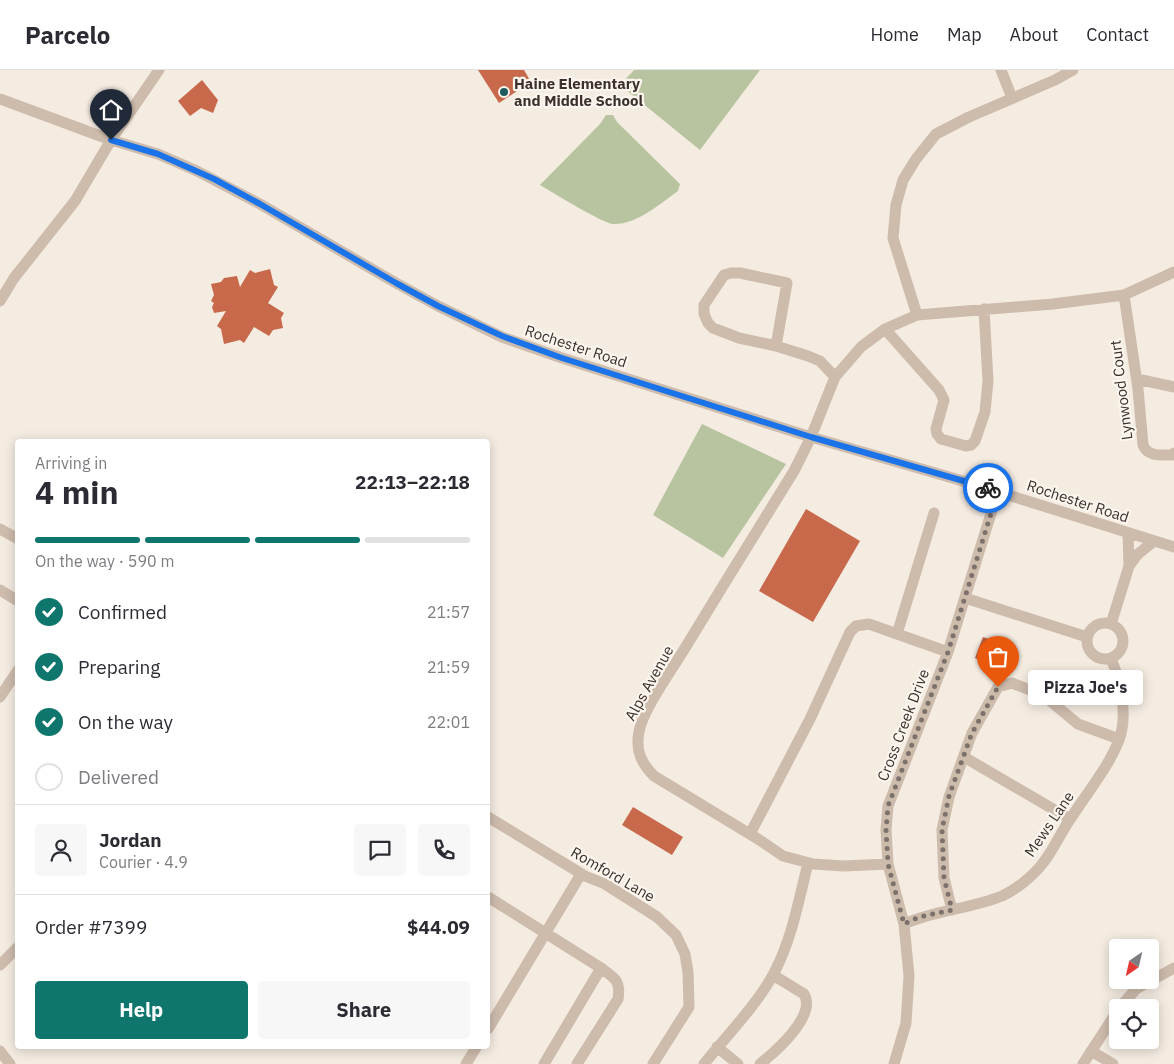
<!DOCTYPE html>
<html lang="en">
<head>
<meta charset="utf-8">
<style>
  :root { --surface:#fff; --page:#f7f7f7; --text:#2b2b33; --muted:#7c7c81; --line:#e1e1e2; --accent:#0f766e }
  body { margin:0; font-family:"IBM Plex Sans",sans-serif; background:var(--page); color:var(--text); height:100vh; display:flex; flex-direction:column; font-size:19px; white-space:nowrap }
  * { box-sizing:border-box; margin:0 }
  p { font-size:16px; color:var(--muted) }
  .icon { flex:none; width:28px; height:28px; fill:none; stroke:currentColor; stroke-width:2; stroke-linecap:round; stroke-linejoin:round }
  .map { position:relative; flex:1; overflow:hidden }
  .panel { position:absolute; left:15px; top:369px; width:475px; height:610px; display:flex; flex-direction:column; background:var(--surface); border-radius:5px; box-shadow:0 2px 12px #0003 }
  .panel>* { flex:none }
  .needle { width:32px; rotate:214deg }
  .tools { position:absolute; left:1109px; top:869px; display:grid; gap:10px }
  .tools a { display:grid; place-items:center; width:50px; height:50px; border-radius:5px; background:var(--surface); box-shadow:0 2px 12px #0003; font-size:25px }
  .pin { position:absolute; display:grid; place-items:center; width:42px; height:42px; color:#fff; margin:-51px -21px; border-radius:50% 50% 50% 0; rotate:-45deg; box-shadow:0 0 5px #0007 }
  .pin .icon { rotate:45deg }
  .courier { position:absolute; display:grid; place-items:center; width:50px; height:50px; margin:-25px; border:4px solid #1a73e8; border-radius:50%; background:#fff; color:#222; box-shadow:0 1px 6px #0007 }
  .bubble { position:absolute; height:35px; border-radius:5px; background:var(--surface); box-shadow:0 2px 12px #0003; font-size:16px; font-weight:800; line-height:35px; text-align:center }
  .overview em { font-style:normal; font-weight:800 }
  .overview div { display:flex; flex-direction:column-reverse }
  .overview { display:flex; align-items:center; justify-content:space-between; height:85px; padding:0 20px }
  h1 { font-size:32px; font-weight:800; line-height:38px }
  .bar { display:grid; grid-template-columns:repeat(4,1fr); gap:8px 5px; align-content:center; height:60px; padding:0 20px }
  .bar i { height:6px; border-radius:4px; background:var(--line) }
  .bar .on { background:var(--accent) }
  .bar p { grid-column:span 4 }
  .line { display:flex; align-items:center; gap:12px; padding:0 20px; border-top:1px solid var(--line) }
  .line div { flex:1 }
  .round { display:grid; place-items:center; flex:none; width:52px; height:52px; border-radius:5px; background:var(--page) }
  ol { padding:0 20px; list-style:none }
  li { display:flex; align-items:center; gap:15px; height:55px }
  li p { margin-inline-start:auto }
  li .icon { padding:5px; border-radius:50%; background:var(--accent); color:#fff; stroke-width:4 }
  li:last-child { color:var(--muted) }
  li i { width:28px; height:28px; border:2px solid var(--line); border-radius:50% }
  .primary-button { display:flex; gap:10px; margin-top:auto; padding:10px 20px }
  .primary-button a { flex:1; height:58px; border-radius:5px; background:var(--accent); color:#fff; font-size:20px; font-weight:800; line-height:58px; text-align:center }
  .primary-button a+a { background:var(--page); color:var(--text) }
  header { display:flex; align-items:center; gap:30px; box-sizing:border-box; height:70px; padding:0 25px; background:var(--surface); border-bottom:1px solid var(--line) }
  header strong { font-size:24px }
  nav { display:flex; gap:28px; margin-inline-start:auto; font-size:18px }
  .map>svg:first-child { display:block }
  .green { fill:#b8c4a0 }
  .building { fill:#c8694b }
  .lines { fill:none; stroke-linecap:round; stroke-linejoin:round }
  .minor { stroke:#cdbbac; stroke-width:11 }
  .done { stroke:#7c716b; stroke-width:5; stroke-dasharray:0 9 }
  .route { stroke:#1a73e8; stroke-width:6 }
  .poi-dot { fill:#1f5a5e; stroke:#fbf5ee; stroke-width:2 }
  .labels { text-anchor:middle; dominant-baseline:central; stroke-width:4.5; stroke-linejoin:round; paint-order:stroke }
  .poi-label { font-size:15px; font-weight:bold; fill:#3b302b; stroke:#fbf5ee; text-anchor:start }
  .street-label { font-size:15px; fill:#3b302b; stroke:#fbf5ee }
</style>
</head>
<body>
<header>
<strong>Parcelo</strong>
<nav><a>Home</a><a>Map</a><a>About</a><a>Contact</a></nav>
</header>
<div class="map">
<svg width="1174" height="994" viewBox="0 0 1174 994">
  <rect width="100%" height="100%" fill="#f4ebe1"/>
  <!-- green -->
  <path class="green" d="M 634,0 L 760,0 L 700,80 L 620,15 Z
    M 606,45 L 613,45 L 617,52 L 680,114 L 678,121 C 660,134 636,155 613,154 C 604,154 552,122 540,115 L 600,54 Z
    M 702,354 L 786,394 L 723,488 L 653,445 Z"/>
  <!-- building -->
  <path class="building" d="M 478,0 L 524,0 L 531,12 L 499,33 Z
    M 202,10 L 218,30 L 213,43 L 201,38 L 190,46 L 178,31 Z
    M 270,199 L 274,215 L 278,217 L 268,233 L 284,243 L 281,248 L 283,258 L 273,260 L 269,266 L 254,257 L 244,273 L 240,270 L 224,274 L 221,259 L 217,256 L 226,241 L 214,243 L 212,237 L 214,233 L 211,231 L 214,225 L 211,214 L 221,212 L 224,208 L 237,206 L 240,217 L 250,200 L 255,203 Z
    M 806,439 L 860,471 L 813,552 L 759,521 Z
    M 983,567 L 1001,573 L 999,585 L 993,595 L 975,588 Z
    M 633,737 L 683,767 L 672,785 L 622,755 Z"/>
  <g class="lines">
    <!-- minor -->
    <path class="minor" d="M 1001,0 L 1012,28
      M 0,29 L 111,70 L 158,84 L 197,101 L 260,134 L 396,213 L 438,236 L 502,267 L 562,288 L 811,367 L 970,413 L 1174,477
      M 1124,225 L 1138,319 L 1143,375 C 1148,387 1160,385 1172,385 L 1174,383
      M 0,231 L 14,208 L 75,131 L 111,70 L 159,0
      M 917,245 L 893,168 L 896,135 L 903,110 L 916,89 L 936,64 L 969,47 L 1055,10 L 1073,0
      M 885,259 L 939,320 L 944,330 L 936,359 L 937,364 L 941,369 L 966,376 L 971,375 L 975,371 L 985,342 L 988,311 L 984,239
      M 776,276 L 787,213 L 740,203 L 731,203 L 724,205 L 704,235 L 704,244 L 708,253 L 713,258 L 739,268 L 776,276 L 808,286 L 820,291 L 835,307
      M 1137,309 L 1174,317
      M 0,459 L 18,469
      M 1129,496 L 1138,484 L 1154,471
      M 0,520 L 18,531
      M 965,528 L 1087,567
      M1087 571a18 18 0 1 1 36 0a18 18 0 1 1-36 0Z
      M 1111,554 L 1129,496 L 1128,463
      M 897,564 L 934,443
      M 0,627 L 18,600
      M 964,687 L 1070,749
      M 488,747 L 585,806 L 605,814 L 657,847 L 676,865 L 685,884 L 688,902 L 689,937 L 653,994
      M 750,764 L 810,649 L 850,562 L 856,556 L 869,554 L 948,582
      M 888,794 L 844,796 L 813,794 L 783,786 L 758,769 L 654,706 C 642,694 635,681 639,662 C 642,642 670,602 682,583 C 719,522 756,462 794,401 L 811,367 L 835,307 L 861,277 L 885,259 L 917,245 L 1053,234 L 1124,225 L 1174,202
      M 488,827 L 601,898 C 615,908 621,911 618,929 L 577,994
      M 952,840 L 944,808 L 942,760 L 949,727 L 972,663 L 998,617 L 1012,613 L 1043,625 L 1078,654 L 1119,669
      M 904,854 C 935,840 970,839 1002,826 C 1017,819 1033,806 1043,793 C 1054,779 1061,762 1071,748 C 1087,723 1108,698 1119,670 C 1128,646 1121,611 1111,589
      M 0,895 L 18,877
      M 1119,938 L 1136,919 L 1174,898
      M 488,959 L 581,804
      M 717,977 L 738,994
      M 0,981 L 10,994
      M 1091,981 L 1113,994
      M 466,994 L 477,976
      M 544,994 L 601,898
      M 704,994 C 727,965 757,935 774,903 C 792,869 799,829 808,793
      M 760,994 C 775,982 817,946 804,924 L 773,905
      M 894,994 L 906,953 L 909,906 L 904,854 L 888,794 L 886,760 L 888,736 L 948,582 L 998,421
      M 1083,994 L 1118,940"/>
  </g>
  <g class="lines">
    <!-- done -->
    <path class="done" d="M 988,418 L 998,421 L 948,582 L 888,736 L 886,760 L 888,794 L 904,854 L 919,847 L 952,840 L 944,808 L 942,760 L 949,726 L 972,663 L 998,617"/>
    <!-- route -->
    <path class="route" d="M 111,70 L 158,84 L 214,109 L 260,134 L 396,213 L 438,236 L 502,266 L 562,288 L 811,367 L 988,418"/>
  </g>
  <!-- markers -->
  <circle class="poi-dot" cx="504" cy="22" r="5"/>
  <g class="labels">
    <!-- poi labels -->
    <g class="poi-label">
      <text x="514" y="13">Haine Elementary<tspan x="514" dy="17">and Middle School</tspan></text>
    </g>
    <!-- street labels -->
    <g class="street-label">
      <text transform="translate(576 276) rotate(18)">Rochester Road</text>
      <text transform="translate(1121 320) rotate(-97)">Lynwood Court</text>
      <text transform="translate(1078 431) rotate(18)">Rochester Road</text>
      <text transform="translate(649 613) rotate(-61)">Alps Avenue</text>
      <text transform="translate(903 655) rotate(-69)">Cross Creek Drive</text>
      <text transform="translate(1049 754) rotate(-56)">Mews Lane</text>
      <text transform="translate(613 804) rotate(30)">Romford Lane</text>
    </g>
  </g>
</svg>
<div class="tools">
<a><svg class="needle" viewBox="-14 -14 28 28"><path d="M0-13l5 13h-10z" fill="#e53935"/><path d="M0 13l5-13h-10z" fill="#7c7c81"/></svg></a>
<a><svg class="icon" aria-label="locate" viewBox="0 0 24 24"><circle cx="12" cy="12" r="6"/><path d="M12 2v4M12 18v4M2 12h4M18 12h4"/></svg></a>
</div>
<div class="pin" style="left:998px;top:617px;background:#ea580c"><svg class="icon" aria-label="bag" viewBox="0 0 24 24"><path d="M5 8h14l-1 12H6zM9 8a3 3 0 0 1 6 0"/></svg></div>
<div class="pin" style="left:111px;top:70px;background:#1f2937"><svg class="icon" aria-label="home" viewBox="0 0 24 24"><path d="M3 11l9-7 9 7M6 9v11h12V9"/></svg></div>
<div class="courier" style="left:988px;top:418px"><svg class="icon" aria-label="bike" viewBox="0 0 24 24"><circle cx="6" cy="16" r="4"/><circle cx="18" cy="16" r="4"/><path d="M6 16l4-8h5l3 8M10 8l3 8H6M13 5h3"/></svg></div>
<div class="bubble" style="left:1028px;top:600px;width:115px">Pizza Joe's</div>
<section class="panel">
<div class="overview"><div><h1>4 min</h1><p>Arriving in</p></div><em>22:13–22:18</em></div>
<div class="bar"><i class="on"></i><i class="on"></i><i class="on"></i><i></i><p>On the way · 590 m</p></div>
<ol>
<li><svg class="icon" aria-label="check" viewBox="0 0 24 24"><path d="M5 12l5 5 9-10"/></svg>Confirmed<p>21:57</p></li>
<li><svg class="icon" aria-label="check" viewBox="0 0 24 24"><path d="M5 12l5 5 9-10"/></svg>Preparing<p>21:59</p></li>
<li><svg class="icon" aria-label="check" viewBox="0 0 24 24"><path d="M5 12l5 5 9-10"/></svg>On the way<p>22:01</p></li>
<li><i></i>Delivered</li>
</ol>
<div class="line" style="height:90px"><a class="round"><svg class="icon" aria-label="person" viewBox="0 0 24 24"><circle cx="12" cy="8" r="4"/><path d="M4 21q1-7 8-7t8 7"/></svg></a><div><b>Jordan</b><p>Courier · 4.9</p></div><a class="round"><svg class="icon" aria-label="chat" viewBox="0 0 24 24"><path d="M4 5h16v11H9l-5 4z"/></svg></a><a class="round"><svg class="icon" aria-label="phone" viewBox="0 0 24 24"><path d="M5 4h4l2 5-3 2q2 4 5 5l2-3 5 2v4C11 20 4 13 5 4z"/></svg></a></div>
<div class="line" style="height:65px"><div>Order #7399</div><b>$44.09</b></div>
<div class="primary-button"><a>Help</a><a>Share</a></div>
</section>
</div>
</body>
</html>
